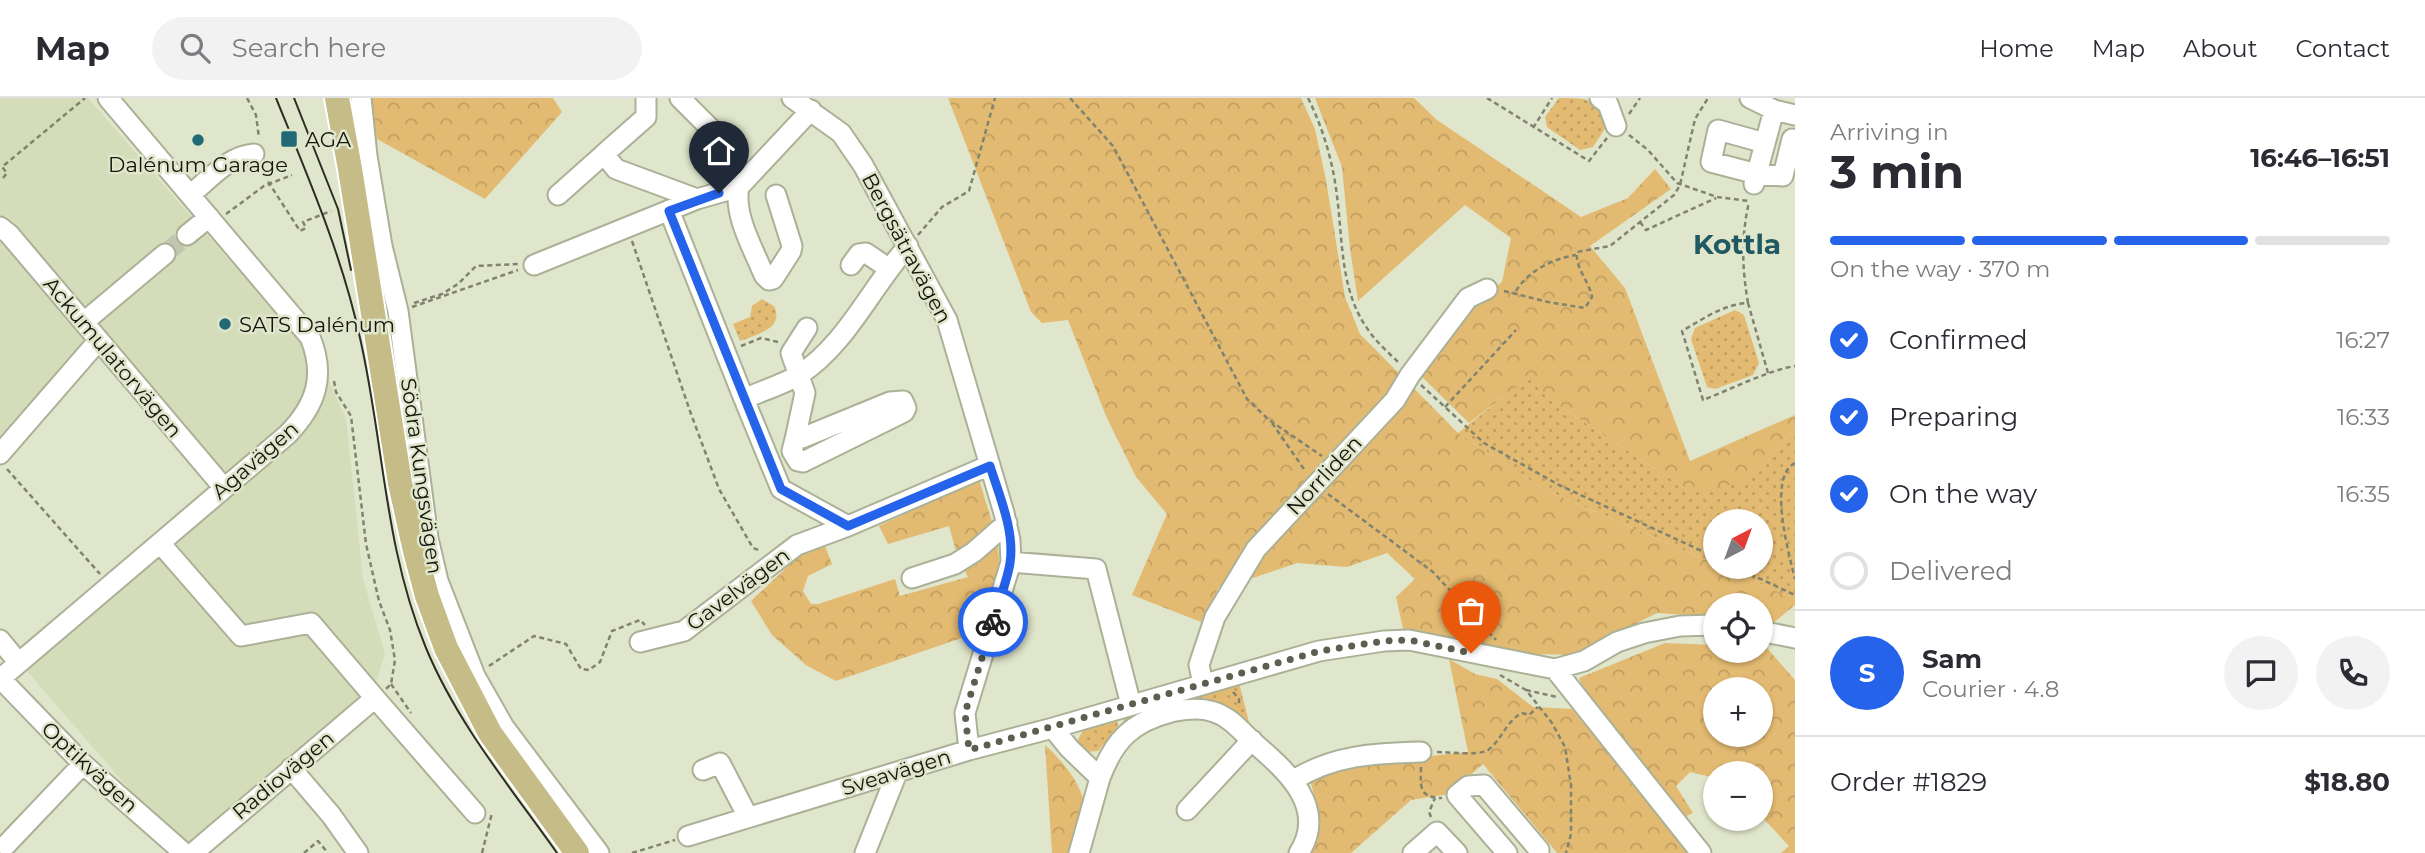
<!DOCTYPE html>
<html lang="en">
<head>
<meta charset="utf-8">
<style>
  :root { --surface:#fff; --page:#f2f2f3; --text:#2b2b33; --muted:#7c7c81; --line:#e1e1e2; --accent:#2563eb }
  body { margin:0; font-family:Montserrat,sans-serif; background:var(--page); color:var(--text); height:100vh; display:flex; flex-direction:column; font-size:26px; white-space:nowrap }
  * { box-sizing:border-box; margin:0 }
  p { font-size:23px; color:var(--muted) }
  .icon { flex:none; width:38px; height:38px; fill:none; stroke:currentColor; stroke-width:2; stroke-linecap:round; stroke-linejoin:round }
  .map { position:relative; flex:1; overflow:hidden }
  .sheet { display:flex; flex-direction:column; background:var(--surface); width:630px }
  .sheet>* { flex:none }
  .needle { width:46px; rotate:41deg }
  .tools { position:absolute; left:1703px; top:411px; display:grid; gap:14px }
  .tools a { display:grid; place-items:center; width:70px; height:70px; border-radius:50%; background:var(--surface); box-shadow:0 2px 5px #0004; font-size:35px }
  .pin { position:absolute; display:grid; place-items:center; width:60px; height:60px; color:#fff; margin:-72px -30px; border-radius:50% 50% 50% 0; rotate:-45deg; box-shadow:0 0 7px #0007 }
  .pin .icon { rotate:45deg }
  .courier { position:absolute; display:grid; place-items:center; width:70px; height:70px; margin:-35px; border:5px solid #2563eb; border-radius:50%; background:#fff; color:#222; box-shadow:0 2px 9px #0007 }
  .headline em { font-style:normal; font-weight:700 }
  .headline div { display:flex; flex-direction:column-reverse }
  .headline { display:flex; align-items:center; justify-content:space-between; height:119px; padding:0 35px }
  h1 { font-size:46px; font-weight:700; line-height:52px }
  .bar { display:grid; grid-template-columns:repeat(4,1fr); gap:10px 7px; align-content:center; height:84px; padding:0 35px }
  .bar i { height:9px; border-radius:5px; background:var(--line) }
  .bar .on { background:var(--accent) }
  .bar p { grid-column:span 4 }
  .line { display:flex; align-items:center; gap:18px; padding:0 35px; border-top:2px solid var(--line) }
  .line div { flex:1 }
  .round { display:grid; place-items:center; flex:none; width:74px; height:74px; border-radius:37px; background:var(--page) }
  ol { padding:0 35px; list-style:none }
  li { display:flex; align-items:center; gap:21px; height:77px }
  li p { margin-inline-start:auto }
  li .icon { padding:7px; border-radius:50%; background:var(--accent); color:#fff; stroke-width:4 }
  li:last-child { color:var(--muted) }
  li i { width:38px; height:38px; border:4px solid var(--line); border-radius:50% }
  header { display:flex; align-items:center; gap:42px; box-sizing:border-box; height:98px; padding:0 35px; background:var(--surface); border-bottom:2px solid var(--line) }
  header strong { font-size:33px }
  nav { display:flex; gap:38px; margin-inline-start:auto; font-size:24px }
  .search { width:490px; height:63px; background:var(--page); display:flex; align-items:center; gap:18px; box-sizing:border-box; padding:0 24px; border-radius:38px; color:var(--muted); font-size:26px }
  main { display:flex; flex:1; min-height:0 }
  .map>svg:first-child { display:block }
  .built { fill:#d4dcb9 }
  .grass { fill:url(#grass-dots) }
  .forest { fill:url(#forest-crowns); fill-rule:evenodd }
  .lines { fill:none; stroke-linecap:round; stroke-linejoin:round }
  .minor-tunnel { stroke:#c1c7ae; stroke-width:19; stroke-dasharray:19 10; stroke-linecap:butt }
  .minor-casing { stroke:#abb197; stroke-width:23 }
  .major-casing { stroke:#fff; stroke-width:28 }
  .path { stroke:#7f8370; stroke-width:2.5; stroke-dasharray:5 3.5; stroke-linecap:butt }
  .minor { stroke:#fff; stroke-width:19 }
  .major { stroke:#c5bc88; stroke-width:24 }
  .tram { stroke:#2c2e23; stroke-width:2 }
  .done { stroke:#5b5f50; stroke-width:7; stroke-dasharray:0 12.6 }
  .route { stroke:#2563eb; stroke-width:9 }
  .poi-dot { fill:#216a75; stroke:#e0e6cb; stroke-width:2.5 }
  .labels { text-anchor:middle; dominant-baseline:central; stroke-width:5; stroke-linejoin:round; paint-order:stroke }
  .poi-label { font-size:21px; fill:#14160d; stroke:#e0e6cb; text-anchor:start }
  .street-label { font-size:21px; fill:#14160d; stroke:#e0e6cb }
  .district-label { font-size:28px; font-weight:bold; fill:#205962; stroke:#e0e6cb }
</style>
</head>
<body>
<header>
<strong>Map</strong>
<div class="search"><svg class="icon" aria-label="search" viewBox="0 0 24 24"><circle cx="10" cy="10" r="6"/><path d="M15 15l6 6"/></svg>Search here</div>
<nav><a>Home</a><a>Map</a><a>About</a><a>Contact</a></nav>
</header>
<main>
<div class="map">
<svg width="1795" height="755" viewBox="0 0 1795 755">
  <defs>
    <pattern id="grass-dots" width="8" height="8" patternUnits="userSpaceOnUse" patternTransform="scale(1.75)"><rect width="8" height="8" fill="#e3ba71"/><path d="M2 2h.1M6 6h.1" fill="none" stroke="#c29f61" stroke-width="1.8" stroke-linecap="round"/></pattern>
    <pattern id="forest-crowns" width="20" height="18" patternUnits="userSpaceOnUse" patternTransform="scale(1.75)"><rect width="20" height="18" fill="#e3ba71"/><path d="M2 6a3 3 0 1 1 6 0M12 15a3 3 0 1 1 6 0" fill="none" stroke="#c29f61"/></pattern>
  </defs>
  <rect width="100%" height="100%" fill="#e0e6cb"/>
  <!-- built -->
  <path class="built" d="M 0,0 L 88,0 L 323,270 L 346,321 L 363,481 L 385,556 L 375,587 L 192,755 L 185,755 L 11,555 L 222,383 L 109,250 L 0,345 Z"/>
  <!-- grass -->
  <path class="grass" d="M 1559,0 C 1588,0 1596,0 1608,26 L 1593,49 L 1580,52 L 1547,29 L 1545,19 Z
    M 762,201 L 774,208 C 785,230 757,237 740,243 L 733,226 L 750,219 L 752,208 Z
    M 1735,212 L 1744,217 L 1759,265 L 1753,277 L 1715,291 L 1707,289 L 1691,241 L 1695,230 Z
    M 1530,278 L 1552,303 L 1691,394 L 1764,367 L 1795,330 L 1795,501 L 1722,469 L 1760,469 L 1760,424 L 1715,424 L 1715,466 L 1545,392 L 1458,335 Z
    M 1239,585 L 1250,628 L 1238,617 L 1184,603 L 1140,615 L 1124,624 L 1123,621 L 1125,618 Z
    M 1117,620 L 1118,629 L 1098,653 L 1085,654 L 1076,646 C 1085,624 1096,625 1117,620 Z"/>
  <!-- forest -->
  <path class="forest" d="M 369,0 L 553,0 L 562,14 L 485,101 L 377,41 Z
    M 948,0 L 1301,0 L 1315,31 L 1326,82 L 1345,199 L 1360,236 L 1458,335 L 1545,392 L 1715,466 L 1715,469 L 1722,469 L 1795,501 L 1795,507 L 1772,526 L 1761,524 L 1760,508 L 1715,508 L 1715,519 L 1657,515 L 1573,557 L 1536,556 L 1404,535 L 1396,499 L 1415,481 L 1387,455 L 1347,469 L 1297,465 L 1247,482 L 1219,489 L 1201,524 L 1132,497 L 1167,416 L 1136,379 L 1106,318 L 1068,222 L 1042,225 L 1031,214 Z
    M 1315,0 L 1414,0 L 1437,22 L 1581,119 L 1628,100 L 1655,71 L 1671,91 L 1590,148 L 1625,190 L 1690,363 L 1795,317 L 1795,330 L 1764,367 L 1738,385 L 1691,394 L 1552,303 L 1530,279 L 1469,325 L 1418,275 L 1471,208 L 1502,184 L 1511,140 L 1465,107 L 1358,203 L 1350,151 L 1342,69 Z
    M 979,381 C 986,407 998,435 999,462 C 1000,486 989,510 982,533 L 836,583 L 806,567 L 772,537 L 751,503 L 798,459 L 825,448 L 832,466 L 808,478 L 803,493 L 811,506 L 818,506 L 895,481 L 900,498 L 968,479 L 958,460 L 949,428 L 888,446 L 879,428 Z
    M 1665,545 L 1715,547 L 1715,553 L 1760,553 L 1761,549 L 1766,549 L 1795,582 L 1795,755 L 1781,755 L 1789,748 L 1761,718 L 1760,676 L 1715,676 L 1715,680 L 1690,674 L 1676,688 L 1693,715 L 1684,719 L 1589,606 L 1579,580 ZM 1715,592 L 1760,592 L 1760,637 L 1715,637 Z
    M 1449,561 L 1475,576 L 1497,581 L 1533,609 L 1572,611 L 1688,755 L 1557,755 L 1483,666 L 1449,696 L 1411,702 L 1351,755 L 1312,755 C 1323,723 1318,713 1310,681 L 1354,666 L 1468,654 Z
    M 1045,647 C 1060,660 1087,691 1084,713 C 1082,727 1073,742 1068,755 L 1052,755 Z"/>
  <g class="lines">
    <!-- minor-tunnel -->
    <path class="minor-tunnel" d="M 165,156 L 187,137"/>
    <defs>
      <path id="minor" d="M 361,0 L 367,58 L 382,148 L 398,213 L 428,440 L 438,483 L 475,578 L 504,629 L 599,755
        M 646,0 L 646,19 L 604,56 L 616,71 L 697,101
        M 680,0 L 714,34
        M 792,0 L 841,35 L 863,67 L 947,222 L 1004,415 L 1010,442 L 1011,464 L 965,615 L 969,652
        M 1600,0 L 1608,6 L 1616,28
        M 1750,0 L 1774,12 L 1795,17
        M 1765,45 L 1718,32 L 1711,64 L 1757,76 L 1783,78 L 1792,41
        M 1754,86 L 1774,12
        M 739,89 C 733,117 754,152 764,177 L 769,182 L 773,181 L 791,153 L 792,148 L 776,97
        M 190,97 C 210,81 228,58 254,56
        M 558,97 L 604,56
        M 669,112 L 744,301
        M 0,129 L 9,136 L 224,390
        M 187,137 L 209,119
        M 534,167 L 697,101 L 739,89 L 811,12
        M 851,167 L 859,156 L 866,155 L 888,170
        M 84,224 L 165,156
        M 796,337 L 792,353 L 798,363 L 803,364 L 904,314 L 906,310 L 903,303 L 890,304 L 802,340 L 796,337 L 805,295 L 791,255 L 807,230
        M 0,356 L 99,242
        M 848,428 L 781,391 L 744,301 C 761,293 782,287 799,277 C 847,246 871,189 908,148
        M 160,445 L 241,538 L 311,525 L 375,600 L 193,755
        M 1011,464 L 1096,471 L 1131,607
        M 912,480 L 955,466 L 974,454 L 1007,425
        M 1760,533 L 1795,540
        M 0,542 L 19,565
        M 640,544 L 684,533 L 797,447 L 848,428 L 990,367
        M 1555,571 L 1701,755
        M 0,580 L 83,666 L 184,755
        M 0,581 L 288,336 C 316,307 326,278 310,239 L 108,0
        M 1203,586 L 1199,567 L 1215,519 L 1256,451 L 1395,302 L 1410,277 L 1468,200 L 1487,191
        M 375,600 L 475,715
        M 1053,630 L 1069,650 L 1100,680 L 1079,755
        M 291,670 L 331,717 L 358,755
        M 703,672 L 720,665 L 748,719
        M 1100,680 C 1114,642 1132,624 1171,614 C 1185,611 1200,609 1214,614 C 1230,619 1240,632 1252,643 C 1284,671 1329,708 1299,755
        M 1294,682 C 1333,657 1376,655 1421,654
        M 1187,712 L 1252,642
        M 688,738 L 969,652 L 1053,630 L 1319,553 L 1384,543 L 1409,542 L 1555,571 L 1584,563 L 1617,544 L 1644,535 L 1680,528 L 1715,527
        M 6,747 L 83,666
        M 865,755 L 897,675
        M 1413,755 L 1437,734 L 1457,755
        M 1507,755 L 1457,697 L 1468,688 L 1484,687 L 1539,752 L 1539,755"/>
      <path id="major" d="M 337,0 L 350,71 L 400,385 L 415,453 L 427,498 L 446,550 L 490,635 L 577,755"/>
    </defs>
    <!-- minor casing -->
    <use href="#minor" class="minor-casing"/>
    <!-- major casing -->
    <use href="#major" class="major-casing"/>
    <!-- path -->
    <path class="path" d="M 247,0 L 256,17 L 259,40
      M 1070,0 L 1113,48 L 1247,301 L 1269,322 L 1322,358
      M 1308,0 C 1323,30 1333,64 1337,98 C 1343,144 1340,194 1369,233 C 1377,245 1389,255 1399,265
      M 1487,0 L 1589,63 L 1607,40
      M 1629,16 L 1640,0
      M 1533,30 L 1552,0
      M 1629,37 L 1648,52 L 1677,85 L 1717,99 L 1749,103
      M 264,67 L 269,85 L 300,133 L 306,130 L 303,124 L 331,113
      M 3,80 L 7,75 L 2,69 L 85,0
      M 226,116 L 264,88 L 292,77
      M 1640,124 L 1646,132 L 1716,100
      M 918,137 L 942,109 L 969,93 L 995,0
      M 632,143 L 691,316 L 719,391 L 753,450 L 761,453
      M 1504,193 L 1548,204 L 1585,210 L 1592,199 C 1589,183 1575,170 1577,154 L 1610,148 L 1674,97 L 1680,87 L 1695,21 L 1708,0
      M 1516,193 C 1528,173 1552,161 1576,157
      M 414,205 L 442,196 L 458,186 L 476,168 L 518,166
      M 1748,205 C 1742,170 1741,139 1749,104
      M 412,209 L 518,172
      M 741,248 L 761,240 L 778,244
      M 1768,275 L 1748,205 C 1724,206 1703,221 1682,233 L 1703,302 C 1732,291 1766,273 1795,268
      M 334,283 L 336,294 L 351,318 L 366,446 L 379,503 L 390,532 L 395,562 L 391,586 L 386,591
      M 1421,287 L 1484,345 L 1559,387 L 1715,459
      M 1445,309 L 1516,232
      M 1272,325 L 1306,374
      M 1795,365 C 1767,379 1789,456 1795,481
      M 7,371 L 100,476
      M 1328,396 L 1433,474 L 1496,542
      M 1735,469 L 1795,497
      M 489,568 L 534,538 L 566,546 L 581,571 L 589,572 L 600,564 L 612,533 L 640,522 L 645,527
      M 1500,577 L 1526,592 L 1552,625 L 1565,649 L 1571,687 L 1571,736 L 1566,755
      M 391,586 L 411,615
      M 1526,592 L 1557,599
      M 1233,594 L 1239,601 L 1239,609
      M 1437,654 C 1448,654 1479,658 1488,652 C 1502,642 1506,623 1522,615 L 1529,617 L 1538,609
      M 1421,669 C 1421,686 1417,700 1442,700
      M 1431,719 L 1429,714 L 1435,700
      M 304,755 L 318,743 L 328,755
      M 482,755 L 492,715
      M 632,755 L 675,742"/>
    <!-- minor -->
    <use href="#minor" class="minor"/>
    <!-- major -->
    <use href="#major" class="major"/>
    <!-- tram -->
    <path class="tram" d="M 276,0 C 308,79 342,157 360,240 C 384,345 384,449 426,550 C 457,625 511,690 557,755
      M 294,0 L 338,111 L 351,172"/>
  </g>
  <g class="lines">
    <!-- done -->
    <path class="done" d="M 993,524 L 965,615 L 969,652 L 1320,553 L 1384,543 L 1409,542 L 1471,555"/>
    <!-- route -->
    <path class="route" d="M 719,95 L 669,113 L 781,391 L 848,428 L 990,368 C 999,397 1015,433 1010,465 C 1007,484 998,505 993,524"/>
  </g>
  <!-- markers -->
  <g class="poi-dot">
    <rect x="280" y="32" width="18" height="18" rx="3.5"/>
    <circle cx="198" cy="42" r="7"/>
    <circle cx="225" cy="226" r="7"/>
  </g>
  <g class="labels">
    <!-- poi labels -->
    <g class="poi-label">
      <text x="305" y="41">AGA</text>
      <text x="198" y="66" text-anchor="middle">Dalénum Garage</text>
      <text x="239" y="226">SATS Dalénum</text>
    </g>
    <!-- street labels -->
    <g class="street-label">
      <text transform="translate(907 150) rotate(62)">Bergsätravägen</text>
      <text transform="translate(113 259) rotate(50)">Ackumulatorvägen</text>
      <text transform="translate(255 362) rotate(-41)">Agavägen</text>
      <text transform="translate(1324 377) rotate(-47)">Norrliden</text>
      <text transform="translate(422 378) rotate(82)">Södra Kungsvägen</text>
      <text transform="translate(738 491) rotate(-37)">Gavelvägen</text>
      <text transform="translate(90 669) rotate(43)">Optikvägen</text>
      <text transform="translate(896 674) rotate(-17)">Sveavägen</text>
      <text transform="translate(283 677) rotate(-40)">Radiovägen</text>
    </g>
    <!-- district labels -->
    <g class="district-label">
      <text x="1737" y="146">Kottla</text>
    </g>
  </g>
</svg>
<div class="tools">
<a><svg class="needle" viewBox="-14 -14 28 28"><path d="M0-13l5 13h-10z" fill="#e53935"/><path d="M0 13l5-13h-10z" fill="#7c7c81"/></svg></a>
<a><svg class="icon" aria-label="locate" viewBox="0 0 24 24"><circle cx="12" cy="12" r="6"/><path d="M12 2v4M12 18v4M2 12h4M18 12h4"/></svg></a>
<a>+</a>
<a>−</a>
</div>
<div class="pin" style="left:1471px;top:555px;background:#ea580c"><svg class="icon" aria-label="bag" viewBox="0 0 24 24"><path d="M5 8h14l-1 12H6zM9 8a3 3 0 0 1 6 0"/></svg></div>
<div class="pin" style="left:719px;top:95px;background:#1f2937"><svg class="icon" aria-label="home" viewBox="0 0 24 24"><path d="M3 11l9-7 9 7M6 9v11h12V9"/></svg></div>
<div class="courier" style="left:993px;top:524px"><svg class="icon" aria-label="bike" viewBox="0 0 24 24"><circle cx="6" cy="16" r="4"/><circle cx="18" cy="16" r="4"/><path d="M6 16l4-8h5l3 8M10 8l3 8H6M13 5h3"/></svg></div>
</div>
<section class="sheet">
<div class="headline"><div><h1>3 min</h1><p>Arriving in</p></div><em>16:46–16:51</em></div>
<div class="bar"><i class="on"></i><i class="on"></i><i class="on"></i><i></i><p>On the way · 370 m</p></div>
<ol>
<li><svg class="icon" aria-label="check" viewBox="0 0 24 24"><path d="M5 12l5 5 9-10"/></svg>Confirmed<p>16:27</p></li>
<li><svg class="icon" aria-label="check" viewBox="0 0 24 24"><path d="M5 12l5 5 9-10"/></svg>Preparing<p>16:33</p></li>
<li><svg class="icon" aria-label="check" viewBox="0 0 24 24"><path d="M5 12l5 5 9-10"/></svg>On the way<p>16:35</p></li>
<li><i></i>Delivered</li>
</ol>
<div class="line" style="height:126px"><b class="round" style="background:var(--accent);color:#fff">S</b><div><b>Sam</b><p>Courier · 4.8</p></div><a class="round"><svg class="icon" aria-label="chat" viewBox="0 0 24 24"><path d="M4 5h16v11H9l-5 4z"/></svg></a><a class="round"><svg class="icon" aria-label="phone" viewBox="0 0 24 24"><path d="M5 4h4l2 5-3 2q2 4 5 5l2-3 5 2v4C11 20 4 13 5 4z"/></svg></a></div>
<div class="line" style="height:91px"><div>Order #1829</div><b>$18.80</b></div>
</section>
</main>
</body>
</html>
